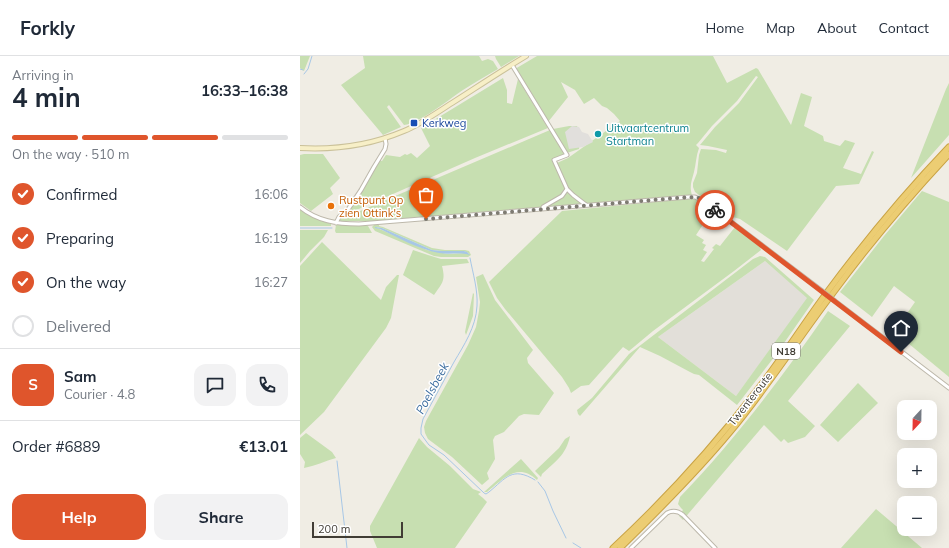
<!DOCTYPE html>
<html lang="en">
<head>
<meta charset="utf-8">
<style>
  :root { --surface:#fff; --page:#f2f2f3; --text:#1f2937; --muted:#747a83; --line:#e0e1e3; --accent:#df552c }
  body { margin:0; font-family:Mulish,sans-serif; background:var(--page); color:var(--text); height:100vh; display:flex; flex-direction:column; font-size:15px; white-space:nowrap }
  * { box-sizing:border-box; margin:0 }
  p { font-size:13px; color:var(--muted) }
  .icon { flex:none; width:22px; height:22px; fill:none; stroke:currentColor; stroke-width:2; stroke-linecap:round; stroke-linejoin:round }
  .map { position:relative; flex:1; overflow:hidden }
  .drawer { display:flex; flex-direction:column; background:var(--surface); width:300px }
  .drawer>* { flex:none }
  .needle { width:26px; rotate:202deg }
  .fabs { position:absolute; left:597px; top:344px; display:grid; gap:8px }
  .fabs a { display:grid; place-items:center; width:40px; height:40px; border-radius:8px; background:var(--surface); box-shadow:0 4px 16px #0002; font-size:20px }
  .scale { position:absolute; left:12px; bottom:10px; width:91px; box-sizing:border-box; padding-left:4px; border:2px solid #413d35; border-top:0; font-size:11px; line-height:14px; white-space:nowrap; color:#413d35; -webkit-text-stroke:3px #fff; paint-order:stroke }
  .pin { position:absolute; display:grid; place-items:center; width:34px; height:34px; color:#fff; margin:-41px -17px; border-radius:50% 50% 50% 0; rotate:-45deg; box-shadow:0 0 4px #0007 }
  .pin .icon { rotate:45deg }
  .courier { position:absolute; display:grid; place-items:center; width:40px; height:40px; margin:-20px; border:3px solid #df552c; border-radius:50%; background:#fff; color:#222; box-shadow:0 1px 5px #0007 }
  .overview em { font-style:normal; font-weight:700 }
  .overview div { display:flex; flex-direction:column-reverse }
  .overview { display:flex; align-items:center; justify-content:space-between; height:68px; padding:0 12px }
  h1 { font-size:26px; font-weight:700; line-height:30px }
  .bar { display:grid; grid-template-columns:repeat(4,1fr); gap:6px 4px; align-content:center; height:48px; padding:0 12px }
  .bar i { height:5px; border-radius:3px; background:var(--line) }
  .bar .active { background:var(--accent) }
  .bar p { grid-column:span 4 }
  .line { display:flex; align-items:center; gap:10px; padding:0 12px; border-top:1px solid var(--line) }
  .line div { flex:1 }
  .round { display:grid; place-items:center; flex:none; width:42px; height:42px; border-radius:12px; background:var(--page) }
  ol { padding:0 12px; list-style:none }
  li { display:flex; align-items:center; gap:12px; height:44px }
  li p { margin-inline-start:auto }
  li .icon { padding:4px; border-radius:50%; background:var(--accent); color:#fff; stroke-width:4 }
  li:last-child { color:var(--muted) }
  li i { width:22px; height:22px; border:2px solid var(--line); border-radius:50% }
  .button { display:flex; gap:8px; margin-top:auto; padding:8px 12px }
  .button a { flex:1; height:46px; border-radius:12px; background:var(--accent); color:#fff; font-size:16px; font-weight:700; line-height:46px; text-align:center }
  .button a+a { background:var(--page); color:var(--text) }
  header { display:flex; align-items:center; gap:24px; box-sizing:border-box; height:56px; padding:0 20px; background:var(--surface); border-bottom:1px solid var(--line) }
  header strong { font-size:19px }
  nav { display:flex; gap:22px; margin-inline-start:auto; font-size:14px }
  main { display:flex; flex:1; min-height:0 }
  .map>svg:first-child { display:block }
  .industrial { fill:#e2dfd9 }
  .green { fill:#c7dfb1; fill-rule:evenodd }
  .parking { fill:#e1dfdc }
  .water { fill:#a7c7e6 }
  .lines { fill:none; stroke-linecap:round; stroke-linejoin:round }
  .stream { stroke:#a7c7e6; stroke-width:1 }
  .street-casing { stroke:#bdb8ab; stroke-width:5 }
  .secondary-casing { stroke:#cac199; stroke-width:6 }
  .highway-casing { stroke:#c9a345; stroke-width:7 }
  .street { stroke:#fff; stroke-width:3 }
  .secondary { stroke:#f7efc7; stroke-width:4 }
  .highway { stroke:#eccd73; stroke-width:5 }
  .street-bridge-casing { stroke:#bdb8ab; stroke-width:5; stroke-linecap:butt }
  .street-bridge { stroke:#fff; stroke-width:3 }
  .done { stroke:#7e7b72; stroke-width:4; stroke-dasharray:0 7.2 }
  .route { stroke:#df552c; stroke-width:5 }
  .transit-dot { fill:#1a4fb4; stroke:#fff; stroke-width:1.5 }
  .culture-dot { fill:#0f9aa8; stroke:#fff; stroke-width:1.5 }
  .food-dot { fill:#e8710a; stroke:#fff; stroke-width:1.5 }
  .labels { text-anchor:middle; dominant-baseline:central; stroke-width:3; stroke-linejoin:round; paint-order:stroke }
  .shield { fill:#fff; stroke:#7a7772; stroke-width:1 }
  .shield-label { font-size:10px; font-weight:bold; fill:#413d35 }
  .transit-label { font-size:11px; fill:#164399; stroke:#fff; text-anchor:start }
  .culture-label { font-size:11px; fill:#0d838f; stroke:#fff; text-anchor:start }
  .food-label { font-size:11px; fill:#c56008; stroke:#fff; text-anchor:start }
  .street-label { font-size:11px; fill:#413d35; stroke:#fff }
  .water-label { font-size:12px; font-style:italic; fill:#3c6d9f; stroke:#fff }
</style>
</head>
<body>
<header>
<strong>Forkly</strong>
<nav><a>Home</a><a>Map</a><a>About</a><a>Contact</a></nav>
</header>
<main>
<section class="drawer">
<div class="overview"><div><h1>4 min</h1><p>Arriving in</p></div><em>16:33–16:38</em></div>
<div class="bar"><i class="active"></i><i class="active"></i><i class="active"></i><i></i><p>On the way · 510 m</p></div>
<ol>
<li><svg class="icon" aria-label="check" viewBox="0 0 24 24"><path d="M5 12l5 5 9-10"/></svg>Confirmed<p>16:06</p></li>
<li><svg class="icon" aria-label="check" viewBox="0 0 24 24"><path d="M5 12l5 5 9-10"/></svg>Preparing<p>16:19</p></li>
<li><svg class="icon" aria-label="check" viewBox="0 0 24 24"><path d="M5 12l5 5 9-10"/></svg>On the way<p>16:27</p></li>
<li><i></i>Delivered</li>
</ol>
<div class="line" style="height:72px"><b class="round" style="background:var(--accent);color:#fff">S</b><div><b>Sam</b><p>Courier · 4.8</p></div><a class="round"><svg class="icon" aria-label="chat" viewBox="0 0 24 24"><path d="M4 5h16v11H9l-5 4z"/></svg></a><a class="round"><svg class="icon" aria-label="phone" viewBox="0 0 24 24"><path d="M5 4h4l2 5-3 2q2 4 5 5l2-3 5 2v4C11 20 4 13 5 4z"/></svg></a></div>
<div class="line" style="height:52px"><div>Order #6889</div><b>€13.01</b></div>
<div class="button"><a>Help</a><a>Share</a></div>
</section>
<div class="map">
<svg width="649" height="492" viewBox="0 0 649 492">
  <rect width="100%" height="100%" fill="#f0ede4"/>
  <!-- industrial -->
  <path class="industrial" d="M 465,205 L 508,242 L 436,340 L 358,281 Z"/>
  <!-- green -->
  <path class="green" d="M 0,0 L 10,0 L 4,15 L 0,12 Z
    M 63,0 L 179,0 L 182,5 L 188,3 L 193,5 L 198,13 C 186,20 174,27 163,34 C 148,44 120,67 104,69 L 89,49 L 87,51 L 101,71 L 83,79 L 41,29 L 65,12 Z
    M 195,0 L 219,0 L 201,11 L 196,3 Z
    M 237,0 L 413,0 L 427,27 L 456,12 L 458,13 L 491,69 L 501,37 L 512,41 L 504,70 L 523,80 L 524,85 L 540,90 L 545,84 L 555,87 L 543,112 L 561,118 L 572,95 L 574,96 L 559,128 L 536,130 L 487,195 L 440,163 L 426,159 L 395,136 L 393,131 L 393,127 L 397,117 L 399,99 L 401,93 L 416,94 L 426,97 L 427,94 L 408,90 L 400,89 L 415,71 L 439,47 L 458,21 L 456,20 L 437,45 L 412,70 L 398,87 L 396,89 L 399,92 C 396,100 396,108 394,116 C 392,124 389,130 392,139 L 288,148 L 273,138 L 268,133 L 257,107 L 268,102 L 320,65 L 314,58 L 307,52 L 302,50 L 294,42 L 284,48 L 275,34 L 261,26 L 268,41 L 248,66 L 215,13 Z
    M 203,22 L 207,34 L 207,47 L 212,48 L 218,23 L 248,72 L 175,102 L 52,156 L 48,156 L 79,104 L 82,105 L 86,99 L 100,101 L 105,98 L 107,99 L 111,97 L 117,102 L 130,90 L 121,72 Z
    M 649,27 L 649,79 L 611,122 L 646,33 Z
    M 269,70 L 277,70 C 280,77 281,85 279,93 L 267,97 L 253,73 Z
    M 250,74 L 265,98 L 253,103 L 265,132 C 262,141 249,144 242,152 L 171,157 L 160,159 L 74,166 L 68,165 L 38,165 L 45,159 L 53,158 Z
    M 4,98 L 23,98 L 40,122 L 30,132 L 33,138 L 11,155 L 0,147 L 0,99 Z
    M 267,134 L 270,139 L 283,148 L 247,151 L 263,140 Z
    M 622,135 L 649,146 L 649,321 L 591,273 L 603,258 L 608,256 L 615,246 L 594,230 L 572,261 L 540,236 L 584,180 Z
    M 396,142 L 406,149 L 397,162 L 404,167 L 396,179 L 404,184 L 402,187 L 406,189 L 403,194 L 407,196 L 401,205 L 404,206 L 414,193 L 412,192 L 416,188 L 420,190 L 435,171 L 460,191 L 461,194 L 434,215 L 353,275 L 329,295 L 323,291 L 289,329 L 281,330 L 271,337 L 269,332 L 262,321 L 205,253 L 197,242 L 189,226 L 262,155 Z
    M 0,154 L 10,160 L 31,168 L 31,170 L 0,170 Z
    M 38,168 L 56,170 L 66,169 L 68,170 L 72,177 L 36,177 L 35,175 L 36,169 Z
    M 74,169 L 79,169 L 79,170 L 83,171 L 132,192 L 145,194 L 165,194 L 169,195 L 171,199 L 168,201 L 141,201 L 134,200 L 75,175 L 72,171 ZM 75,171 L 82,172 L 132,194 L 142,195 L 164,195 L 170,198 L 165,197 L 148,198 L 127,194 Z
    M 0,174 L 28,174 L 24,181 L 10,195 L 0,207 Z
    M 22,186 L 81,244 L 86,231 L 97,219 L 99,219 L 91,262 L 86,272 L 24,356 L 0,379 L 0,210 Z
    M 113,194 L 128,199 L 141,203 L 167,203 L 169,207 L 142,210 C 146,225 142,227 134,239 L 103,219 Z
    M 460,200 L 465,201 L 514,244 L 475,300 L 437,349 L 399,319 L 394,318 L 390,316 L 360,300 L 340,291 L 280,360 L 278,358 L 277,354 L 292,342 L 329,298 L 453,203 ZM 465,205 L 507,242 L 436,340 L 358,281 Z
    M 183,218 L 195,244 L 233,294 L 227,302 L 228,307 L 254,337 L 239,359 L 224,358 L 219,360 L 204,376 L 195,380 L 193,384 L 195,403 L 187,417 L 189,423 L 182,429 L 152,401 L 128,383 L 125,377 L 124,371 L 126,365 L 168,289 L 176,271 L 179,255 L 180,246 L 176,221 Z
    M 173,237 L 174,238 L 173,260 L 166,279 L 165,276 Z
    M 528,255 L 550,270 L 488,345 L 515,370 L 505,381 L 488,387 L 484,383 L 481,386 L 464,369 L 383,464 L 379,460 L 383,454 L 381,452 L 378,448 L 380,441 C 435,384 483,320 528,255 Z
    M 558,327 L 578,347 L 538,386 L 520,369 L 557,328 Z
    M 6,377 L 32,396 L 36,402 C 25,405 15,410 4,412 L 5,406 L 0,398 L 0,382 Z
    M 270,380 C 266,399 256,405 242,418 L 241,421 L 235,415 L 259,392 L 265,383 Z
    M 119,382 L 127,391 L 150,410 L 173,433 L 181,436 L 178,438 L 183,442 L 187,446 L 155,492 L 77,492 L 70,475 L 70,470 Z
    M 221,403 L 238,422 L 237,424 C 217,405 203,424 187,436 L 184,436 Z
    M 576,453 L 622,492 L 541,492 Z"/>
  <!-- parking -->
  <path class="parking" d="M 272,70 L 279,71 L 282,76 L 288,78 L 293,86 L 283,91 L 269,93 L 265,76 Z"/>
  <!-- water -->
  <path class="water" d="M 75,171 L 82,172 L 132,194 L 142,195 L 164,195 L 167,196 L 170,199 C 160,196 149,199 139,197 C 118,193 99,182 80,173 L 75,172 Z"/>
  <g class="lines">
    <!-- stream -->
    <path class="stream" d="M 0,13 L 3,14
      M 4,18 L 8,13 L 12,0
      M 0,172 L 32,172
      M 170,202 C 173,218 178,234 177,250 C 176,271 164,289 154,306 C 144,325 133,344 123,363 L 121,372 L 121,378 L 126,385 L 129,389 L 144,399 L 184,437 L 186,438 L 189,436 C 206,422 212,410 235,424
      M 37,405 L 47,492
      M 238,426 L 245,435 L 253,455 L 266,482
      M 273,487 L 281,492"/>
    <defs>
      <path id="street" d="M 212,9 L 267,99 L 254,104 L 267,133 L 273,139 L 286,149
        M 0,151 C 17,165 37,168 59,168 L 389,141 L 395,141 L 405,146 L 521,234
        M 243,153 L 243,151 L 262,140 L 267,133
        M 36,167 L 39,161 L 47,155 L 61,134 L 74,111 L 85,93 L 86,88 L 85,82
        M 535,245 L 649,332
        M 331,492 L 367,457 C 373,454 378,455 383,459 L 415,492"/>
      <path id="secondary" d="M 0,92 C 36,94 71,89 104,75 C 121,68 136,57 152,47 C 177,31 201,15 226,0"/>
      <path id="highway" d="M 313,492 C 366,443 414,390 458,333 C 483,301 504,267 528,235 C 566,184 606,136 649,91
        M 320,492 C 358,455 396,417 430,376 C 467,332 498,283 533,237 C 569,188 608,142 649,98"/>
    </defs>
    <!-- street casing -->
    <use href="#street" class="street-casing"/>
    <!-- secondary casing -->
    <use href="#secondary" class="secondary-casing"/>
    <!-- highway casing -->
    <use href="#highway" class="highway-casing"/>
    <!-- street -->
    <use href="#street" class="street"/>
    <!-- secondary -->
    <use href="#secondary" class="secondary"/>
    <!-- highway -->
    <use href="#highway" class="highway"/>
    <defs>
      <path id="street-bridge" d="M 521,234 L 535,245"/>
    </defs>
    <!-- street-bridge casing -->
    <use href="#street-bridge" class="street-bridge-casing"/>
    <!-- street-bridge -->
    <use href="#street-bridge" class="street-bridge"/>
  </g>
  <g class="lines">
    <!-- done -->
    <path class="done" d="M 126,163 L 389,141 L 399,142 L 415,154"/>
    <!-- route -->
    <path class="route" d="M 415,154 L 601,296"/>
  </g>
  <!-- markers -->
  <rect class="transit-dot" x="110" y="63" width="8" height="8" rx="2"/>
  <circle class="culture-dot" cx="298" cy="78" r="4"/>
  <circle class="food-dot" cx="31" cy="150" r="4"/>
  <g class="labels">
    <!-- shield labels -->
    <rect class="shield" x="472" y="287" width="28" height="16" rx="3"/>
    <g class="shield-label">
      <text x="486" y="295">N18</text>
    </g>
    <!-- transit labels -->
    <g class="transit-label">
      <text x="122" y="67">Kerkweg</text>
    </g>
    <!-- culture labels -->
    <g class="culture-label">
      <text x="306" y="72">Uitvaartcentrum<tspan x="306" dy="13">Startman</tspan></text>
    </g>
    <!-- food labels -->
    <g class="food-label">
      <text x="39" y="144">Rustpunt Op<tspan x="39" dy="13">zien Ottink's</tspan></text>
    </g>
    <!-- street labels -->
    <g class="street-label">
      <text transform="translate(450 343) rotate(-52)">Twenteroute</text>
    </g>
    <!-- water labels -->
    <g class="water-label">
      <text transform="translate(132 332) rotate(-62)">Poelsbeek</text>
    </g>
  </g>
</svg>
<div class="fabs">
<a><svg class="needle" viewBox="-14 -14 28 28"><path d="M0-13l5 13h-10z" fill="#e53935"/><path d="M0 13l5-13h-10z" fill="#747a83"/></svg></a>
<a>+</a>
<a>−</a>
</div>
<div class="scale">200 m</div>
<div class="pin" style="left:126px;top:163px;background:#ea580c"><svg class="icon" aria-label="bag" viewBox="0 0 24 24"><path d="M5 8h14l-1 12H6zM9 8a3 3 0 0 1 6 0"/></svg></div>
<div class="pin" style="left:601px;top:296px;background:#1f2937"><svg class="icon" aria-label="home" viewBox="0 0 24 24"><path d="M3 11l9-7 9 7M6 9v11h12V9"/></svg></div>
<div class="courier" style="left:415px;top:154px"><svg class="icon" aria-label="bike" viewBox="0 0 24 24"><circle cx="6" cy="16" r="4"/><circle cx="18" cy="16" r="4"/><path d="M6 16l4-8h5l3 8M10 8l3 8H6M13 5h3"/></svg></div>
</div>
</main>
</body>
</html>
